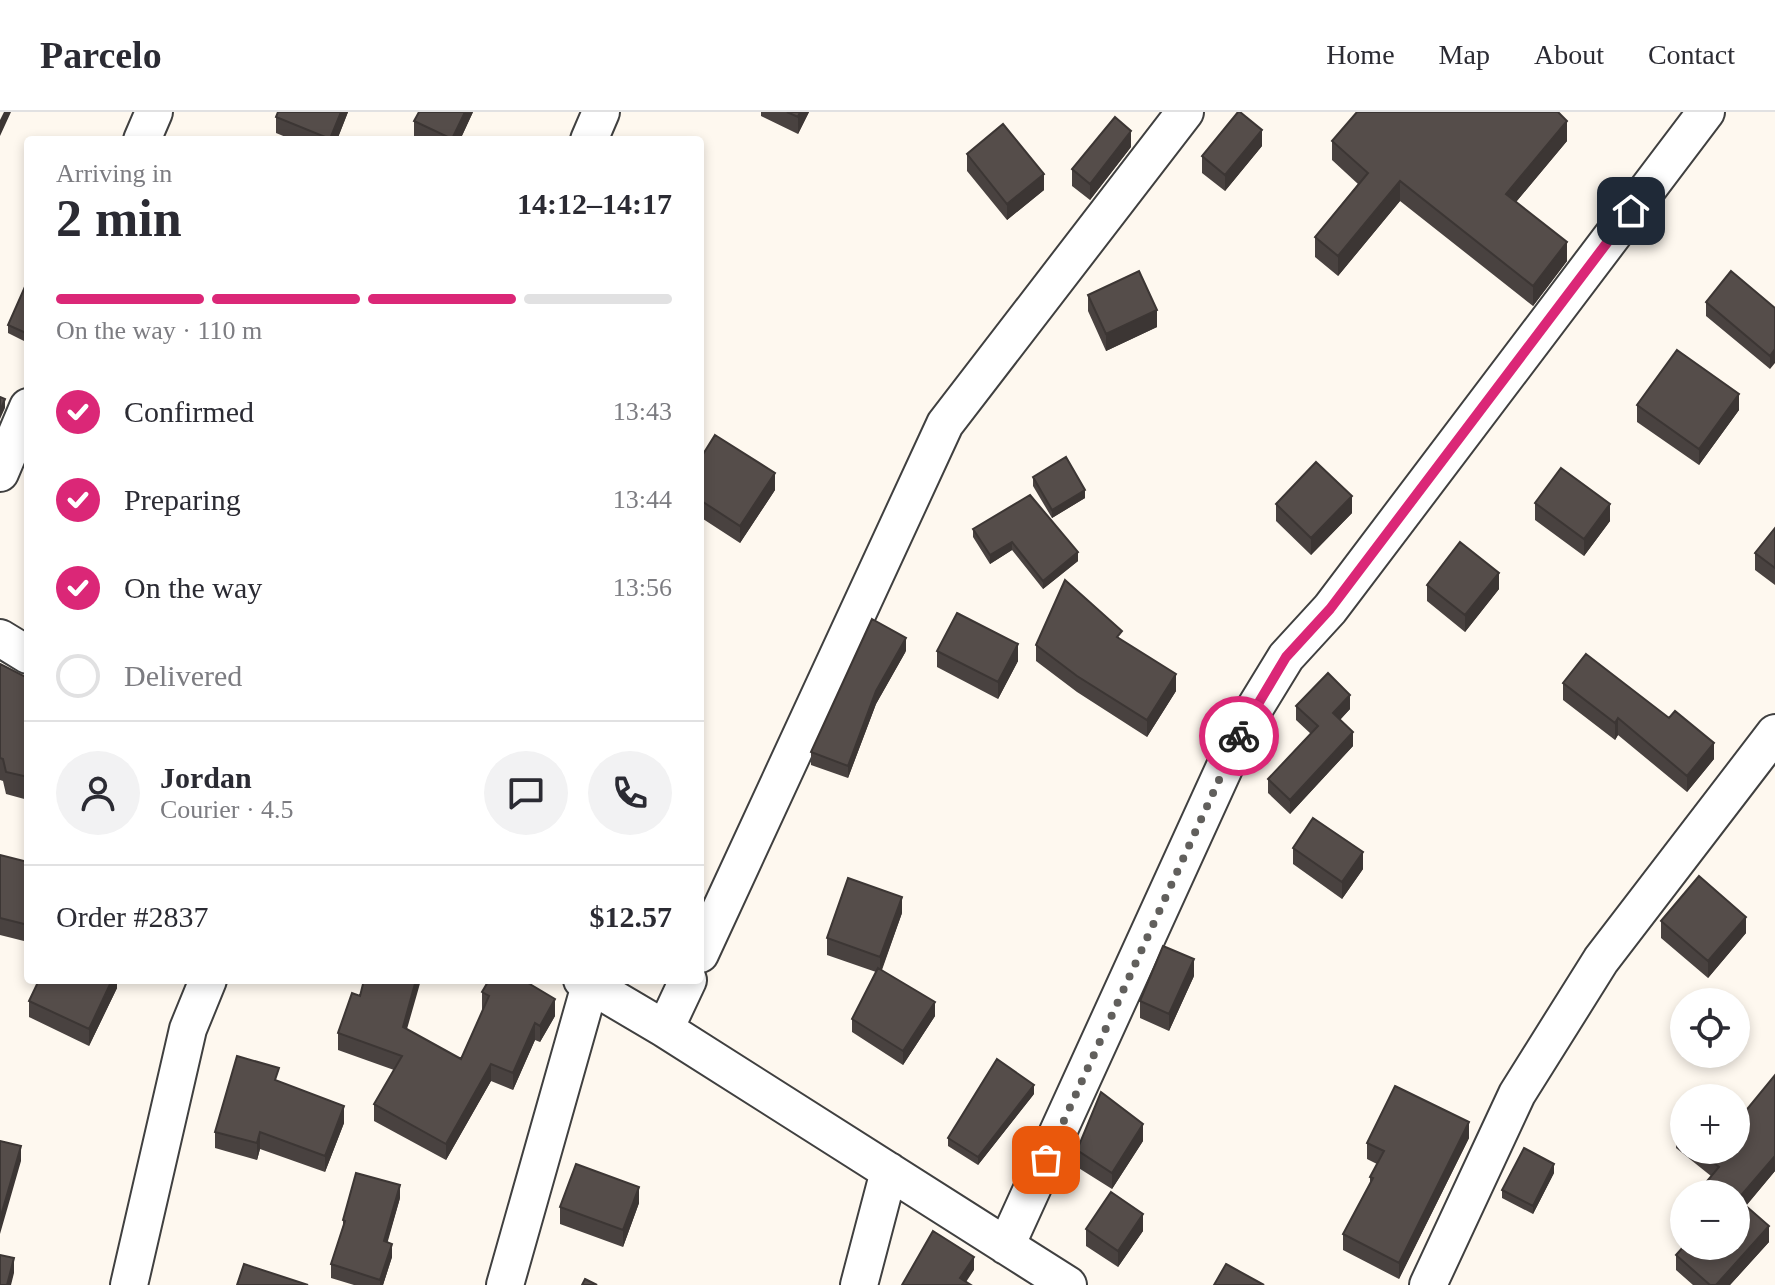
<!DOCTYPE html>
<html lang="en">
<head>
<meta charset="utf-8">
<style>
  :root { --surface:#fff; --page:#f2f2f3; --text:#2b2b33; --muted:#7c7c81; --line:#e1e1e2; --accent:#db2777 }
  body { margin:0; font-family:"Times New Roman",serif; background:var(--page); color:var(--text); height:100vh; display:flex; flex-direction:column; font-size:30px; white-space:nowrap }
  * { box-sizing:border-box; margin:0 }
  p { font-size:26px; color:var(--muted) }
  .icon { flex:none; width:44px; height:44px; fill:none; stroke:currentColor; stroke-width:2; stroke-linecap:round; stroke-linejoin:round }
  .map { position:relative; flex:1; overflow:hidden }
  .panel { position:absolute; left:24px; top:24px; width:680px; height:848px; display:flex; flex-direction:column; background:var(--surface); border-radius:8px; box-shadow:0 4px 12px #0003 }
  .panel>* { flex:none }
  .fabs { position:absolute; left:1670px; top:876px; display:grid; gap:16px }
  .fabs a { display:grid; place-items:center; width:80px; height:80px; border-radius:50%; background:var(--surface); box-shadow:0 4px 12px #0003; font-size:40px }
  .pin { position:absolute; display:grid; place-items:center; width:68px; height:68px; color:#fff; margin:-34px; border-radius:16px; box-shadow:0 4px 12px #0006 }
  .courier { position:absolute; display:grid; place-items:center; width:80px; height:80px; margin:-40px; border:6px solid #db2777; border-radius:50%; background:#fff; color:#222; box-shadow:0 2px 10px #0007 }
  .summary em { font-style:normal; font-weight:700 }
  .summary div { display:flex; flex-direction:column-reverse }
  .summary { display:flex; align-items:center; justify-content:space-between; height:136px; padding:0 32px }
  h1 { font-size:52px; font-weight:700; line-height:60px }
  .bar { display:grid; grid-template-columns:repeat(4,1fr); gap:12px 8px; align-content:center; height:96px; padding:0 32px }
  .bar i { height:10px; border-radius:6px; background:var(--line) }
  .bar .active { background:var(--accent) }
  .bar p { grid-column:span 4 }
  .line { display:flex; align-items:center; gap:20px; padding:0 32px; border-top:2px solid var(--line) }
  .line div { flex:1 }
  .round { display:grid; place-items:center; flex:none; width:84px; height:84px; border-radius:42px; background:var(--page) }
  ol { padding:0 32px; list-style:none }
  li { display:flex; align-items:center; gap:24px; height:88px }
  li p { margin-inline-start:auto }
  li .icon { padding:8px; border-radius:50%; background:var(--accent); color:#fff; stroke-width:4 }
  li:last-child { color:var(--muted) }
  li i { width:44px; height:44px; border:4px solid var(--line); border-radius:50% }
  header { display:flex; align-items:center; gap:48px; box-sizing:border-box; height:112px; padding:0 40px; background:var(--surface); border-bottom:2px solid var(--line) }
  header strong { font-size:38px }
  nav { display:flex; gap:44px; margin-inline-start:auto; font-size:28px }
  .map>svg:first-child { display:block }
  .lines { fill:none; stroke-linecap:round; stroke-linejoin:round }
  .minor-casing { stroke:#404040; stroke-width:40 }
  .minor { stroke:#fff; stroke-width:36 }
  .wall { fill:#494240 }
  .shaded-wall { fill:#3c3634 }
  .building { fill:#554d4a; stroke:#3c3634; stroke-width:2 }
  .done { stroke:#615f5c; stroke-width:8; stroke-dasharray:0 14.4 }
  .route { stroke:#db2777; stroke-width:10 }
</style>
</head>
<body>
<header>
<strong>Parcelo</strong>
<nav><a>Home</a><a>Map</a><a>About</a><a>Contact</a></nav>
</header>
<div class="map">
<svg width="1775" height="1173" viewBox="0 0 1775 1173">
  <rect width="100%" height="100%" fill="#fef8ef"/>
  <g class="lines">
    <defs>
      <path id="minor" d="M 142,28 L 154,0
        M 589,28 L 601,0
        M 0,361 L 28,295
        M 0,526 L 28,543
        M 700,842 L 945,312 L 1185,0
        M 582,868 L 665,917 L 1068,1173
        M 665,917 L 688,868
        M 1006,1134 L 1242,617 L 1286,545 L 1330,497 L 1706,0
        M 129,1173 L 188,917 L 208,868
        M 505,1173 L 590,873
        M 859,1173 L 889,1059
        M 1428,1173 L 1517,982 L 1601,848 L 1775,621"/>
    </defs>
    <!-- minor casing -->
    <use href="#minor" class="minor-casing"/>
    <!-- minor -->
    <use href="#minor" class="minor"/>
  </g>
  <!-- wall -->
  <path class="wall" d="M 278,0 L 348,0 L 337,28 L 293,28 L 276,21 L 276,5 Z
    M 473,0 L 460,28 L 419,28 L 414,26 L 414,9 Z
    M 761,0 L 809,0 L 798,22 L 761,4 Z
    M 1332,29 L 1567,29 L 1516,90 L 1567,149 L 1533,194 L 1400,89 L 1338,164 L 1315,145 L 1315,125 L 1358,72 L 1332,48 Z
    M 1262,34 L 1225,79 L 1202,61 L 1202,44 Z
    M 1131,35 L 1090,88 L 1072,74 L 1072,57 Z
    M 967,42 L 1044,78 L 1007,108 L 967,59 Z
    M 28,168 L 28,231 L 8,221 L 8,213 Z
    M 1088,183 L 1157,215 L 1106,239 L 1088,199 Z
    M 1706,190 L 1775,196 L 1770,257 L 1706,204 Z
    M 1637,293 L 1739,298 L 1699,353 L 1637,310 Z
    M 28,340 L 28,359 L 24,358 L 24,349 Z
    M 700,347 L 775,378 L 740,431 L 700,405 Z
    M 1033,365 L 1085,386 L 1052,406 L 1033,374 Z
    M 1535,391 L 1610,409 L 1584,444 L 1535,408 Z
    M 1276,392 L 1352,401 L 1311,443 L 1276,409 Z
    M 1775,416 L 1775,473 L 1755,458 L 1755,441 Z
    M 973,417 L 1078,449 L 1043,477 L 1012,438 L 990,452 L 973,425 Z
    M 1427,473 L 1499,477 L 1465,520 L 1427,489 Z
    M 1122,529 L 1176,579 L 1147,625 L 1077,580 L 1036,549 L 1036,533 Z
    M 906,539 L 876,592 L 848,666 L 811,653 L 811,640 Z
    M 937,539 L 1018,549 L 998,587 L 937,555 Z
    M 0,552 L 28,566 L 28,688 L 6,682 L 3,669 L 0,668 Z
    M 1563,571 L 1669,606 L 1714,647 L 1687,680 L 1618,623 L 1615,628 L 1563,588 Z
    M 1296,594 L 1350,597 L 1340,608 L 1353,634 L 1290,702 L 1268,681 L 1268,667 L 1311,622 L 1296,608 Z
    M 1293,736 L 1363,757 L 1342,787 L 1293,752 Z
    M 0,743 L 28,750 L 28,830 L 0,823 Z
    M 902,801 L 882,858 L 935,904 L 903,953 L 852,920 L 852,907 L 876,860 L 827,843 L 827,826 Z
    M 1661,809 L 1746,821 L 1708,866 L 1661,826 Z
    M 1194,864 L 1169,919 L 1140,906 L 1140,889 Z
    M 117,868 L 117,876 L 89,934 L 29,905 L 29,889 Z
    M 482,880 L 555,904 L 540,930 L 535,928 L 513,978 L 491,969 L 446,1048 L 374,1009 L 374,992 L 394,958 L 338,938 L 338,921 L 407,917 L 461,947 L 483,898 L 482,897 Z
    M 279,969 L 344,1011 L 325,1060 L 260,1037 L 257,1048 L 215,1036 L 215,1020 Z
    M 1034,982 L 978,1053 L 948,1034 L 948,1026 Z
    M 1744,1001 L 1775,1059 L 1746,1094 L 1769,1130 L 1730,1173 L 1693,1173 L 1676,1158 L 1676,1143 L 1736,1082 L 1703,1082 L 1703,1074 L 1711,1064 L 1676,1036 L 1676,1020 L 1684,1010 L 1684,1038 L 1736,1038 Z
    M 1469,1026 L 1399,1167 L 1343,1138 L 1343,1122 L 1370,1072 L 1370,1065 L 1377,1052 L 1367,1047 L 1367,1031 Z
    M 1143,1029 L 1112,1077 L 1077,1055 L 1077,1038 Z
    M 1554,1061 L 1533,1102 L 1502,1086 L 1502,1078 Z
    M 400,1086 L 387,1130 L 392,1145 L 383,1173 L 354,1173 L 331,1166 L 331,1152 L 343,1114 L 343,1108 Z
    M 639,1091 L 623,1135 L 560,1112 L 560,1095 Z
    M 1086,1117 L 1143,1119 L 1118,1155 L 1086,1134 Z"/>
  <!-- shaded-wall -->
  <path class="shaded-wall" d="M 4,0 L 11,0 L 0,24 L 0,8 Z
    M 341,0 L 348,0 L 337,28 L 330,28 Z
    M 465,0 L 473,0 L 460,28 L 452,28 Z
    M 800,0 L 809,0 L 798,22 L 798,5 Z
    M 1567,9 L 1567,29 L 1506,102 L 1506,82 Z
    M 1262,18 L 1262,34 L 1225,79 L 1225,63 Z
    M 1131,19 L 1131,35 L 1090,88 L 1090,72 Z
    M 1044,62 L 1044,78 L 1007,108 L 1007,92 Z
    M 1400,69 L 1400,89 L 1338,164 L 1338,144 Z
    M 1567,130 L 1567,149 L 1533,194 L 1533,174 Z
    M 1157,198 L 1157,215 L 1106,239 L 1106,222 Z
    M 1775,237 L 1775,251 L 1770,257 L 1770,244 Z
    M 1739,282 L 1739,298 L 1699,353 L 1699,337 Z
    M 5,287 L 5,296 L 0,307 L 0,299 Z
    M 775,361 L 775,378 L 740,431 L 740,414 Z
    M 1085,378 L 1085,386 L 1052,406 L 1052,398 Z
    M 1352,384 L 1352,401 L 1311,443 L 1311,426 Z
    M 1610,392 L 1610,409 L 1584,444 L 1584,427 Z
    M 1012,430 L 1012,438 L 990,452 L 990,443 Z
    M 1078,440 L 1078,449 L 1043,477 L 1043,469 Z
    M 1499,461 L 1499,477 L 1465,520 L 1465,503 Z
    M 906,526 L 906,539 L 876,592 L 848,666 L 848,654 L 876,579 Z
    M 1018,532 L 1018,549 L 998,587 L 998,570 Z
    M 1176,562 L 1176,579 L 1147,625 L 1147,608 Z
    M 1350,583 L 1350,597 L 1333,615 L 1333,601 Z
    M 1618,606 L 1618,623 L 1615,628 L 1615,611 Z
    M 1353,620 L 1353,634 L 1290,702 L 1290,688 Z
    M 1714,631 L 1714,647 L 1687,680 L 1687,664 Z
    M 1363,740 L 1363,757 L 1342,787 L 1342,770 Z
    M 902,785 L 902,801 L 880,862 L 880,845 Z
    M 1746,805 L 1746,821 L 1708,866 L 1708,849 Z
    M 1194,847 L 1194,864 L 1169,919 L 1169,902 Z
    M 112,868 L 117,868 L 117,876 L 89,934 L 89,917 Z
    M 416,868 L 421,868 L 403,931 L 403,915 Z
    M 555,887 L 555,904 L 540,930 L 540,914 Z
    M 935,890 L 935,904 L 903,953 L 903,939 Z
    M 535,911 L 535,928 L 513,978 L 513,961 Z
    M 491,952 L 491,969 L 446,1048 L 446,1032 Z
    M 1034,973 L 1034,982 L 978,1053 L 978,1045 Z
    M 344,994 L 344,1011 L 325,1060 L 325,1044 Z
    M 1469,1010 L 1469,1026 L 1399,1167 L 1399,1151 Z
    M 1143,1012 L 1143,1029 L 1112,1077 L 1112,1061 Z
    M 260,1020 L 260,1037 L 257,1048 L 257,1031 Z
    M 21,1034 L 21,1049 L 0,1122 L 0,1107 Z
    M 1775,1044 L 1775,1059 L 1738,1103 L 1738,1087 Z
    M 1554,1052 L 1554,1061 L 1533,1102 L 1533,1094 Z
    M 400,1073 L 400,1086 L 384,1143 L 384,1129 Z
    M 639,1075 L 639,1091 L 623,1135 L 623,1118 Z
    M 1143,1102 L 1143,1119 L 1118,1155 L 1118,1139 Z
    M 1769,1114 L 1769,1130 L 1730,1173 L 1716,1173 Z
    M 392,1132 L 392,1145 L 383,1173 L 380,1173 L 380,1168 Z
    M 974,1145 L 974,1158 L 964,1173 L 960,1166 Z
    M 14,1146 L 14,1161 L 11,1173 L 7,1173 Z"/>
  <!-- building -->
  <path class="building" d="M 278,0 L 341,0 L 330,27 L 276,5 Z
    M 419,0 L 465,0 L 452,27 L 414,9 Z
    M 787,0 L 800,0 L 798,5 Z
    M 1238,0 L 1240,0 L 1262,18 L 1225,63 L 1202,44 Z
    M 1357,0 L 1558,0 L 1567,9 L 1506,82 L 1567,130 L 1533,174 L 1400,69 L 1338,144 L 1315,125 L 1368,61 L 1332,29 Z
    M 1115,5 L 1131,19 L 1090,72 L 1072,57 Z
    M 1003,12 L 1044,62 L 1007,92 L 967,42 Z
    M 1139,159 L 1157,198 L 1106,222 L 1088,183 Z
    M 1731,159 L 1775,196 L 1775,237 L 1770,244 L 1706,190 Z
    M 28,168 L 28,222 L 8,213 Z
    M 1677,238 L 1739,282 L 1699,337 L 1637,293 Z
    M 0,285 L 5,287 L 0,299 Z
    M 715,323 L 775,361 L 740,414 L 700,388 L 700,347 Z
    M 1066,345 L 1085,378 L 1052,398 L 1033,365 Z
    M 1316,350 L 1352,384 L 1311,426 L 1276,392 Z
    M 1561,356 L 1610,392 L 1584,427 L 1535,391 Z
    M 1030,383 L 1078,440 L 1043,469 L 1012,430 L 990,443 L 973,417 Z
    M 1775,416 L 1775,456 L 1755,441 Z
    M 1460,430 L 1499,461 L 1465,503 L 1427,473 Z
    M 1065,468 L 1122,519 L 1117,525 L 1176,562 L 1147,608 L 1077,564 L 1036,533 Z
    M 957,501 L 1018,532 L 998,570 L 937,539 Z
    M 872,507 L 906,526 L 876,579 L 848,654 L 811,640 Z
    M 1586,542 L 1669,606 L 1675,599 L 1714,631 L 1687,664 L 1618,606 L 1615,611 L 1563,571 Z
    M 0,552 L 28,566 L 28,665 L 6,660 L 3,647 L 0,646 Z
    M 1328,561 L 1350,583 L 1333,601 L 1353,620 L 1290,688 L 1268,667 L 1318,614 L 1296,594 Z
    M 1313,706 L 1363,740 L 1342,770 L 1293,736 Z
    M 0,743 L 28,750 L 28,813 L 0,806 Z
    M 1699,764 L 1746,805 L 1708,849 L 1661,809 Z
    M 848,766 L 902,785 L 880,845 L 827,826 Z
    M 1163,834 L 1194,847 L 1169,902 L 1140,889 Z
    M 878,856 L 935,890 L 903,939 L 852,907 Z
    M 39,868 L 112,868 L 89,917 L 29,889 Z
    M 364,868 L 416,868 L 403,915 L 461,947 L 489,884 L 482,880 L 489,868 L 523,868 L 555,887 L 540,914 L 535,911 L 513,961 L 491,952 L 446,1032 L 374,992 L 402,944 L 338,921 L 352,881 L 360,884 Z
    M 237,944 L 279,956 L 275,968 L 344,994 L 325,1044 L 260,1020 L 257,1031 L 215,1020 Z
    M 997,947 L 1034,973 L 978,1045 L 948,1026 Z
    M 1775,963 L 1775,1044 L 1738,1087 L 1769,1114 L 1716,1173 L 1710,1173 L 1676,1143 L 1684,1134 L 1736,1134 L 1736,1082 L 1712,1082 L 1703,1074 L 1719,1055 L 1697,1038 L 1736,1038 L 1736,995 L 1744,1001 Z
    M 1395,974 L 1469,1010 L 1399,1151 L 1343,1122 L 1373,1066 L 1370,1065 L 1384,1039 L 1367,1031 Z
    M 1712,976 L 1725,986 L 1704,986 Z
    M 1101,980 L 1143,1012 L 1112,1061 L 1077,1038 Z
    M 1684,1010 L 1684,1027 L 1676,1020 Z
    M 0,1029 L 21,1034 L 0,1107 Z
    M 1524,1036 L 1554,1052 L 1533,1094 L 1502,1078 Z
    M 576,1052 L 639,1075 L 623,1118 L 560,1095 Z
    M 356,1061 L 400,1073 L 384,1129 L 392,1132 L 380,1168 L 331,1152 L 345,1109 L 343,1108 Z
    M 1111,1080 L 1143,1102 L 1118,1139 L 1086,1117 Z
    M 933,1119 L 974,1145 L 960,1166 L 971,1173 L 902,1173 Z
    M 0,1143 L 14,1146 L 7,1173 L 0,1173 Z
    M 244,1152 L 308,1173 L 237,1173 Z
    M 1226,1152 L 1264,1173 L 1214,1173 Z
    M 585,1167 L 597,1173 L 582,1173 Z"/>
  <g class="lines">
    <!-- done -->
    <path class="done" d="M 1046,1048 L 1239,624"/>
    <!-- route -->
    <path class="route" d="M 1239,624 L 1286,545 L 1330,497 L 1631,99"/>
  </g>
</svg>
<div class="fabs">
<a><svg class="icon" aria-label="locate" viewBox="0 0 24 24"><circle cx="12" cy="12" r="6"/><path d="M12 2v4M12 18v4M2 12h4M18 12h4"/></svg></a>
<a>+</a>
<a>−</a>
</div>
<div class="pin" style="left:1046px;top:1048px;background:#ea580c"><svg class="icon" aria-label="bag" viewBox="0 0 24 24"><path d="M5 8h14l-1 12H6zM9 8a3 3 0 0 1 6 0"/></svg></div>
<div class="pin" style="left:1631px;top:99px;background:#1f2937"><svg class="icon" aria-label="home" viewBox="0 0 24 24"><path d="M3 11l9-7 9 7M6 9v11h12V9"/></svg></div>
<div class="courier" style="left:1239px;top:624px"><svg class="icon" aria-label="bike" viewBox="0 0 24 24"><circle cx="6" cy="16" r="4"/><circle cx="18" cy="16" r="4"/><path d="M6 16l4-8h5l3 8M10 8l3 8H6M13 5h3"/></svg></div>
<section class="panel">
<div class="summary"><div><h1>2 min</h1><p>Arriving in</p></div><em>14:12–14:17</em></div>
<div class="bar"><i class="active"></i><i class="active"></i><i class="active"></i><i></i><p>On the way · 110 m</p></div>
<ol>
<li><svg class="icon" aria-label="check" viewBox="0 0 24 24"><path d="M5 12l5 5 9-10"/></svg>Confirmed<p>13:43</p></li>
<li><svg class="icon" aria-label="check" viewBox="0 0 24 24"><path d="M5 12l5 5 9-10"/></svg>Preparing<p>13:44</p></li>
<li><svg class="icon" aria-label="check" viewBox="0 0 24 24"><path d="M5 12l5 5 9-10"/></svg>On the way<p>13:56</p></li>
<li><i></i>Delivered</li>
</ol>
<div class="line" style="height:144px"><a class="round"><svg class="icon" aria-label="person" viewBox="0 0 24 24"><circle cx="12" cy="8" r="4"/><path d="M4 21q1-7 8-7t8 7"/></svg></a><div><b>Jordan</b><p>Courier · 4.5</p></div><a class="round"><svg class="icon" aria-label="chat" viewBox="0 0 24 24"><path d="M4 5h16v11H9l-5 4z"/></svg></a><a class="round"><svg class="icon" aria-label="phone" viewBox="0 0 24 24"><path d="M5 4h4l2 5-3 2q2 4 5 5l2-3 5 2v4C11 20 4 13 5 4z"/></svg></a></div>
<div class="line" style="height:104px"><div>Order #2837</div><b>$12.57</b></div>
</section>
</div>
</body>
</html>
